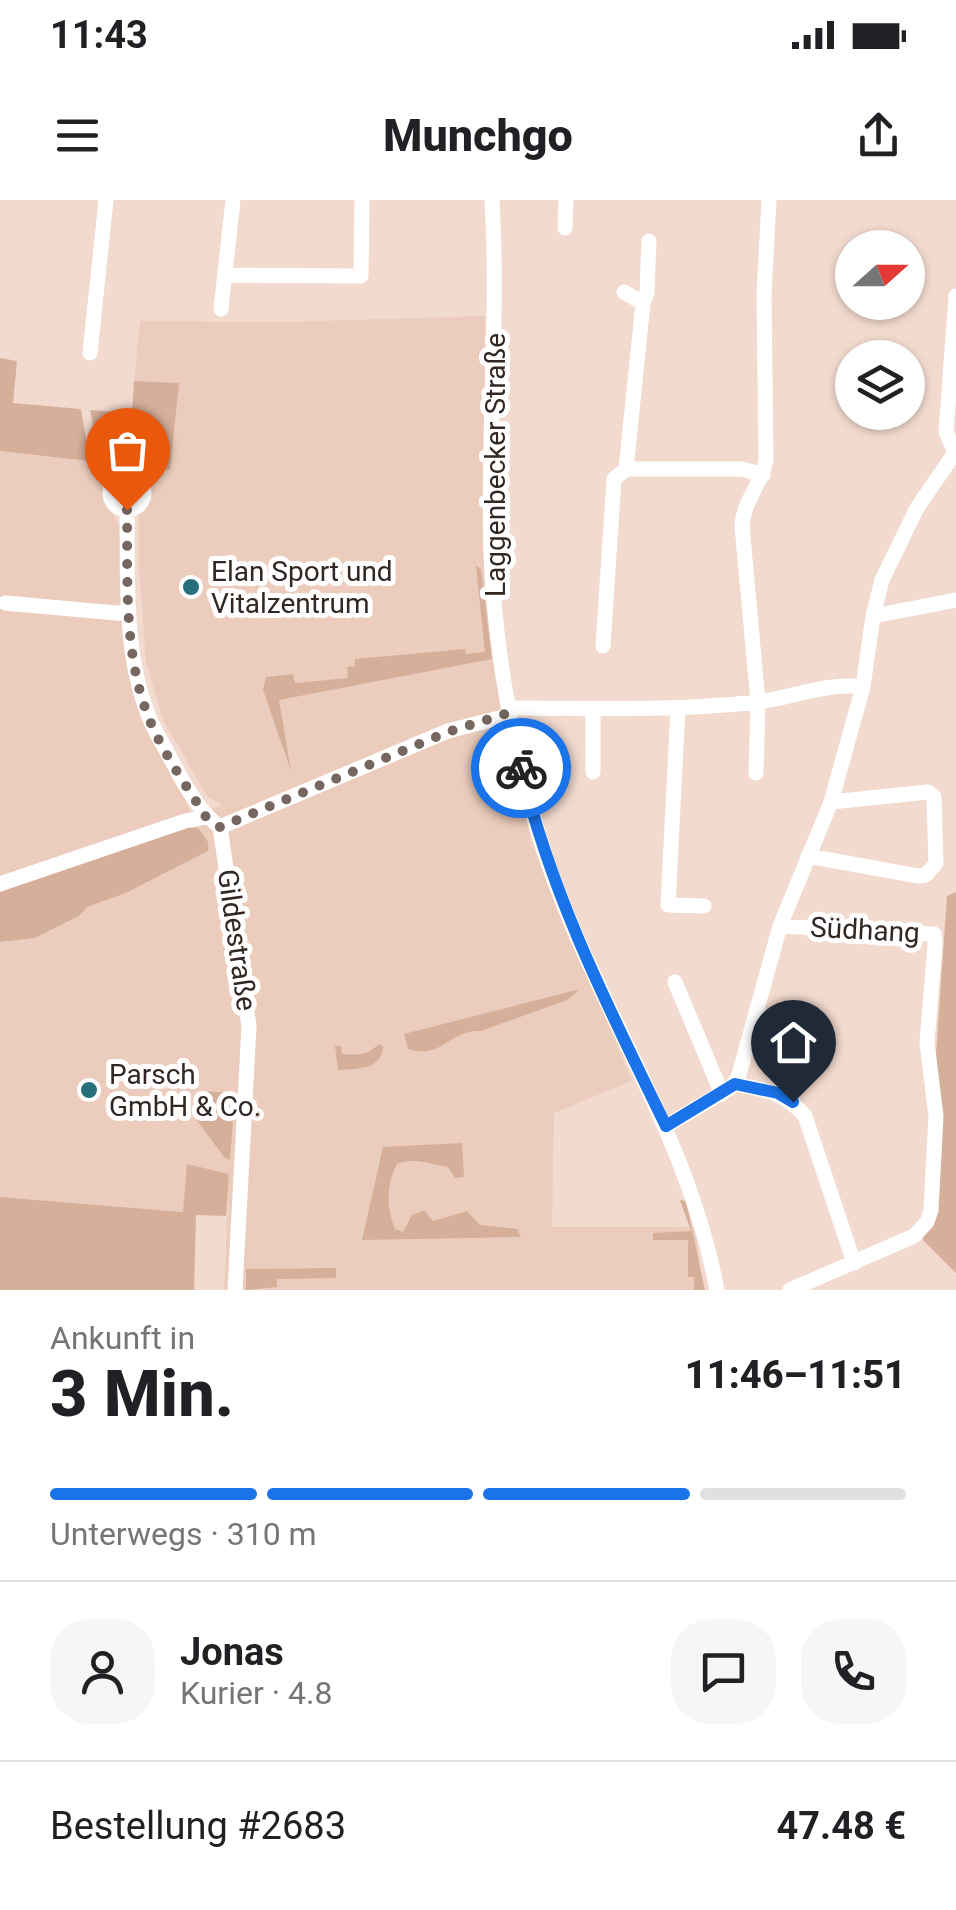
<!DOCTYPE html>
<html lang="de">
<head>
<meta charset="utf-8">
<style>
  :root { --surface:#fff; --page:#f6f6f6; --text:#202124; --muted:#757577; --line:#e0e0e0; --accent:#1a73e8 }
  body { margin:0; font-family:Roboto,sans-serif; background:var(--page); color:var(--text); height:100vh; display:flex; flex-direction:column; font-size:38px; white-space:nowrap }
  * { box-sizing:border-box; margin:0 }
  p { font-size:32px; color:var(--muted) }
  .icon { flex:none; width:55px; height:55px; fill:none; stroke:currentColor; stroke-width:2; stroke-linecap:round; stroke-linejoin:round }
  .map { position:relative; height:1090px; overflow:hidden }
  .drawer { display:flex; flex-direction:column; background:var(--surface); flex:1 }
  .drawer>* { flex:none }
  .needle { width:65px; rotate:69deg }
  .buttons { position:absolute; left:835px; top:30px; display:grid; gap:20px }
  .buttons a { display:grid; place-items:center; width:90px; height:90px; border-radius:50%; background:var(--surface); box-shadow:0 2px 8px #0004; font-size:50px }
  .pin { position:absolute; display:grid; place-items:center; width:85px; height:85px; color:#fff; margin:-102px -42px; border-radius:50% 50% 50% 0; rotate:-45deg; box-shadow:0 0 10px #0007 }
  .pin .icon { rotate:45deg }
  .courier { position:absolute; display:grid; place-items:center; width:100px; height:100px; margin:-50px; border:8px solid #1a73e8; border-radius:50%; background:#fff; color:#222; box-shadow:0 2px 12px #0007 }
  .summary em { font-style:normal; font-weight:800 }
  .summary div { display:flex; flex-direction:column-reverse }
  .summary { display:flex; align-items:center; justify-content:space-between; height:170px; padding:0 50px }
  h1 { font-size:65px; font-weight:800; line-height:75px }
  .bar { display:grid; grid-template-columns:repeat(4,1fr); gap:15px 10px; align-content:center; height:120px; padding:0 50px }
  .bar i { height:12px; border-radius:8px; background:var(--line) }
  .bar .on { background:var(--accent) }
  .bar p { grid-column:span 4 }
  .line { display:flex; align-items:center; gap:25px; padding:0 50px; border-top:2px solid var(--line) }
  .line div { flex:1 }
  .round { display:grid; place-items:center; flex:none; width:105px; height:105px; border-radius:40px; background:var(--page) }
  .status { display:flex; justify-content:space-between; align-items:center; height:70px; padding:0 50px; background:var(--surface); direction:ltr }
  .status svg { height:28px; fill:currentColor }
  header { display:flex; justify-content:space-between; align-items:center; height:130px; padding:0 50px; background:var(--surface); font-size:45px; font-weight:800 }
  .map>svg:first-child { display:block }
  .built { fill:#eccdbd }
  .green { fill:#d6af9b }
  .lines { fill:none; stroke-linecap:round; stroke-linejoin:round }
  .minor { stroke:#fff; stroke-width:15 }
  .done { stroke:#75665f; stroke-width:10; stroke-dasharray:0 18 }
  .route { stroke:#1a73e8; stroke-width:12 }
  .poi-dot { fill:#286f7c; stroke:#fff; stroke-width:4 }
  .labels { text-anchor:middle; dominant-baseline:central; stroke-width:10; stroke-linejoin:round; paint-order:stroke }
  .street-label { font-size:28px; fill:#312823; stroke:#fff }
  .poi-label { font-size:28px; fill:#312823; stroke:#fff; text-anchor:start }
</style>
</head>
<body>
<div class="status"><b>11:43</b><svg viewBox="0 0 49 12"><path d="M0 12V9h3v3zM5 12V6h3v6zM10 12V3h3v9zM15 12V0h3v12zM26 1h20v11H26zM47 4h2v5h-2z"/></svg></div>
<header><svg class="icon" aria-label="menu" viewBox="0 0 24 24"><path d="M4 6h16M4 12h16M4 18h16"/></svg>Munchgo<svg class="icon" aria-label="share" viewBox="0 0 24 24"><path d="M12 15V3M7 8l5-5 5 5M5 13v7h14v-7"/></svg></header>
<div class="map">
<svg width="956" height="1090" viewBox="0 0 956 1090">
  <rect width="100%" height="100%" fill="#f2dace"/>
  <!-- built -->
  <path class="built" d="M 485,116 L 483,344 L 502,509 L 532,644 L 632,881 L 554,913 L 552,1027 L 695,1027 L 703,1090 L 224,1090 L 229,973 L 183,1012 L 0,997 L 0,742 L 35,738 L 79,716 L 87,707 L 126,693 L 208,651 L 90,662 L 0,692 L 0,408 L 123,419 L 143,522 L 151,540 L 186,599 L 192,616 L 222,605 L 208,597 L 163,520 L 146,462 L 139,368 L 139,314 L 149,301 L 151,289 L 140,271 L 170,269 L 178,183 L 134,181 L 140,121 L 282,122 Z
    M 0,251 L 97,262 L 109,277 L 104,287 L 105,298 L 121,330 L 122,401 L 116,406 L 0,400 Z"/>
  <!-- green -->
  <path class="green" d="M 0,158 L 17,161 L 13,203 L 81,209 L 87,245 L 97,262 L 0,251 Z
    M 134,181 L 179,183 L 170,270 C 153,270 127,264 114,272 L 97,245 L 90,210 L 132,213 Z
    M 476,366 L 481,369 L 492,459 L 279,500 L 291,571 L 263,490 L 266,477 L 293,474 L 295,483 L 348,478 L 347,467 L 355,466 L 355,459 L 465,449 L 466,454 L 485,452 Z
    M 188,628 L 198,628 L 208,642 L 208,651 L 126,693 L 87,707 L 79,716 L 35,738 L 0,742 L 0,692 Z
    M 956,692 L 956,1073 L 923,1040 L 947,696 Z
    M 580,789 L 567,800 L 481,831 C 449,829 443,860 408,849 L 404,834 Z
    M 379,844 L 383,846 C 382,870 358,869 338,870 L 335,846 L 341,846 L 342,854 C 358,855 366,856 379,844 Z
    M 204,891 L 235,893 L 230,960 L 224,957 L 196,919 L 194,901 Z
    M 462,943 L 464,977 L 455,978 L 448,967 C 430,964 415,957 397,964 C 386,986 386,1007 395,1029 L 403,1032 L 412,1015 L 424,1010 L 433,1021 L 467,1011 L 480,1025 L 517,1029 L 521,1037 L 362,1040 L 383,947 Z
    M 187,964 L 229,974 L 226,1016 L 196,1015 L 194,1090 L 0,1090 L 0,997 L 183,1012 Z
    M 680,1000 L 686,1001 L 705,1090 L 694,1090 L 694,1077 L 688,1077 L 688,1040 L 653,1040 L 653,1033 L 691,1031 Z
    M 336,1068 L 336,1078 L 277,1079 L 277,1087 L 246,1090 L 246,1069 Z"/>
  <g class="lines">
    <!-- minor -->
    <path class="minor" d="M 492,0 C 499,119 487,238 491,356 C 495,447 511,538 536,625 C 582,787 686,923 717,1090
      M 565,28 L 566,0
      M 226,75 L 361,76 L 362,0
      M 624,92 L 643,103
      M 221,109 L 233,0
      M 90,153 L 106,0
      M 955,252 L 946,232 L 956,96
      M 626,269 L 742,269 L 763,275
      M110 293a17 17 0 1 1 34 0a17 17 0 1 1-34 0Z
      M 127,309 C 128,378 123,452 149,517 C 156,534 166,549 174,565 C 186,588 200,612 220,627 L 249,826 L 235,1090
      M 5,403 L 128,414
      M 873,416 L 956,400
      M 603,446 L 614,279 L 626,269 L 643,103 L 647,93 L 649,41
      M 678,508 L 668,705 L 704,706
      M 593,509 L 593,572
      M 756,573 L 758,502 L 742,326 C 743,301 762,284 766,260 L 764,94 L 769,0
      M 220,627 L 448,531 L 503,517 L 516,508 C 596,508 677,511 757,502 C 793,498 826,482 863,487
      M 808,656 L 918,676 L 926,675 L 936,663 L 934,597 L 928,592 L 831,602
      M 0,684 L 185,621 L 206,617
      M 780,726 L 934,734 L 935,744 L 927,843 L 936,916 L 931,1010 L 927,1022 L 914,1036 L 790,1090
      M 675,782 L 722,894
      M 735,884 C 764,890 785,892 805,916 L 854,1063
      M 666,926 L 730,888 L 738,878 L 780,726 L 831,602 L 846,548 L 863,487 L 873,416 L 882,380 L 917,308 L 956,251"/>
  </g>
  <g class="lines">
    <!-- done -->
    <path class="done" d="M 127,310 C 128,378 123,451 148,516 C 162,552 186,585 206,617 L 220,627 L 448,532 L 508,513 L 521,568"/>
    <!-- route -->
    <path class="route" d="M 521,568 C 551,695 609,809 666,926 L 735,884 L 778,893 L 793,902"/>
  </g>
  <!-- markers -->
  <g class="poi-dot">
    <circle cx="191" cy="387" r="10"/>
    <circle cx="89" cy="890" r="10"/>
  </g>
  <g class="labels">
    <!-- street labels -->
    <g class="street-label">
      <text transform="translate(495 265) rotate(-90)">Laggenbecker Straße</text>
      <text transform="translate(865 730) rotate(3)">Südhang</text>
      <text transform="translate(237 740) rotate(82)">Gildestraße</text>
    </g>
    <!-- poi labels -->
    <g class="poi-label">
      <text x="211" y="371">Elan Sport und<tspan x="211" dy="32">Vitalzentrum</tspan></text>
      <text x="109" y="874">Parsch<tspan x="109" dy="32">GmbH &amp; Co.</tspan></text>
    </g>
  </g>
</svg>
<div class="buttons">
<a><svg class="needle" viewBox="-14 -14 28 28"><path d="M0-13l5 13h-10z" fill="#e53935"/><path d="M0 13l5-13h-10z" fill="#757577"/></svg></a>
<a><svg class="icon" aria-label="layers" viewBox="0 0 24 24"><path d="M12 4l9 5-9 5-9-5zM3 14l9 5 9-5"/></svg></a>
</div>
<div class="pin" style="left:127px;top:310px;background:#ea580c"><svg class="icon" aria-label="bag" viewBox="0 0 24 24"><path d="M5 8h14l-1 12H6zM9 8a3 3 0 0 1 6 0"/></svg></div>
<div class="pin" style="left:793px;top:902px;background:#1f2937"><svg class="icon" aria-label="home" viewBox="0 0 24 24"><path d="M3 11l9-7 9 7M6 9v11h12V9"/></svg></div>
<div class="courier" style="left:521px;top:568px"><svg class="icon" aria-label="bike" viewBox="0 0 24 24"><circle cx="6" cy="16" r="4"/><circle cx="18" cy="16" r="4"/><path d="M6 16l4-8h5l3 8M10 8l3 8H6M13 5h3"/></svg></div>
</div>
<section class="drawer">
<div class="summary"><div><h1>3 Min.</h1><p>Ankunft in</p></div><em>11:46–11:51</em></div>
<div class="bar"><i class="on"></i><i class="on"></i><i class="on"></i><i></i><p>Unterwegs · 310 m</p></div>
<div class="line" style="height:180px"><a class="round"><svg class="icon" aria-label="person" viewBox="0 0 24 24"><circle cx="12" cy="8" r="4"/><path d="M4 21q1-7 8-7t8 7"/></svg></a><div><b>Jonas</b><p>Kurier · 4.8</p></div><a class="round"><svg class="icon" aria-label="chat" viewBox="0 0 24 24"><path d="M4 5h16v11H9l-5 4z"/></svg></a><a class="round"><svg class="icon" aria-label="phone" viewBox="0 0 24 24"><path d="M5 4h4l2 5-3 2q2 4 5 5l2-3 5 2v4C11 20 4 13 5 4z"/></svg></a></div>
<div class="line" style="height:130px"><div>Bestellung #2683</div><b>47.48 €</b></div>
</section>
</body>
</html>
